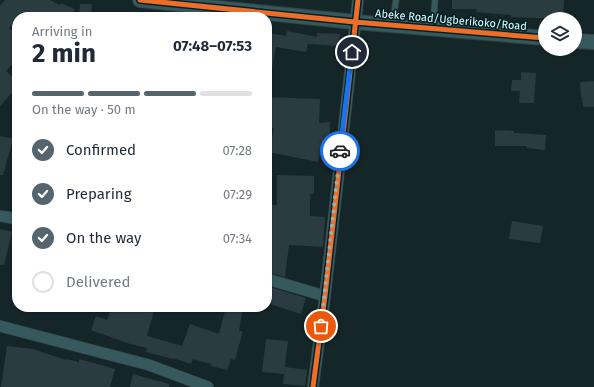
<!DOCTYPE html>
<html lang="en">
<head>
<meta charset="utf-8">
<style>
  :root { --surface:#fff; --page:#f2f2f3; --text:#1f2937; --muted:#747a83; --line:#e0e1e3; --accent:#55656e }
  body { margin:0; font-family:"Fira Sans",sans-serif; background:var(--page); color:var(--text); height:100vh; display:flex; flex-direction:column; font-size:15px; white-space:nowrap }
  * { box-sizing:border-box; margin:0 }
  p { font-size:13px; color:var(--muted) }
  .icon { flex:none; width:22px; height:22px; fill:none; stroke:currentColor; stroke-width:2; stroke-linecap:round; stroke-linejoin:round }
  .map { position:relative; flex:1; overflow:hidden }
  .side { position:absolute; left:12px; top:12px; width:260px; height:300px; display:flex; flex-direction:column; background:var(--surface); border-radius:16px; box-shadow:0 1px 3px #0004 }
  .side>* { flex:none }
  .buttons { position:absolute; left:538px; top:12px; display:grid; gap:8px }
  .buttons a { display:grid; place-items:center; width:44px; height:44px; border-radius:50%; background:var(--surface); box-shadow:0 1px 3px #0004; font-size:20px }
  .pin { position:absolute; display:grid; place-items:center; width:34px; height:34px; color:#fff; margin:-17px; border:2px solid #fff; border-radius:50%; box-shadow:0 1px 4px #0007 }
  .courier { position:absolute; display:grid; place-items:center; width:40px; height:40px; margin:-20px; border:3px solid #1a73e8; border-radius:50%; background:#fff; color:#222; box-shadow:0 1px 5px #0007 }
  .summary em { font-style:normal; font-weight:700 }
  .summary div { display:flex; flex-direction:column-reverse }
  .summary { display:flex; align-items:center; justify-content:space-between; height:68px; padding:0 20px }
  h1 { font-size:26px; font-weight:700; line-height:30px }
  .bar { display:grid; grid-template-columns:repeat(4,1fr); gap:6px 4px; align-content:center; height:48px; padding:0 20px }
  .bar i { height:5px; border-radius:3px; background:var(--line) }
  .bar .on { background:var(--accent) }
  .bar p { grid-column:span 4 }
  ol { padding:0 20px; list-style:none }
  li { display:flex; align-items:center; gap:12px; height:44px }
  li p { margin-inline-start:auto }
  li .icon { padding:4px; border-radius:50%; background:var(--accent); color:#fff; stroke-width:4 }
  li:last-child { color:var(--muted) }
  li i { width:22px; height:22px; border:2px solid var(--line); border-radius:50% }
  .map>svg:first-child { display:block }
  .building { fill:#2b3c40 }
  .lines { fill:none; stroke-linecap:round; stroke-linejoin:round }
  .service-casing { stroke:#354143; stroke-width:7 }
  .minor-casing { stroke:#354143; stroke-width:12 }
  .tertiary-casing { stroke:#354143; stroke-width:16 }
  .service { stroke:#36595e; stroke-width:5.5 }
  .minor { stroke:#36595e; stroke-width:11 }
  .tertiary { stroke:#36595e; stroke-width:14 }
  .cycleway-casing { stroke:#032226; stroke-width:8 }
  .cycleway { stroke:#ee6e29; stroke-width:5 }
  .done { stroke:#98afb2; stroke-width:4; stroke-dasharray:0 7.2 }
  .route { stroke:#1a73e8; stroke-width:5 }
  .labels { text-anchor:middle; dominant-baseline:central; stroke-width:3.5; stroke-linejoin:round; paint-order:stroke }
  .street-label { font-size:11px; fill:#dff9fd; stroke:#032226 }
</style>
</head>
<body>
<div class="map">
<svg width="594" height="387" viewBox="0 0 594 387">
  <rect width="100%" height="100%" fill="#152628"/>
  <!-- building -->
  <path class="building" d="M 5,0 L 50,0 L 60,5 L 61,3 L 75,9 L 71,17 L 17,17 L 9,28 L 17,35 L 17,62 L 14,62 L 6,71 L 17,81 L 17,87 L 0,106 L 0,6 Z
    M 452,0 L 564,0 L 563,19 L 511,17 L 511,15 L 476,12 L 477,9 L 452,9 Z
    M 80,4 L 92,4 L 91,15 L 79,14 Z
    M 287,31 L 317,37 L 317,33 L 340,34 L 339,46 L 308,44 L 306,52 L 276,47 L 272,68 L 267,67 L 267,33 L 286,36 Z
    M 521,72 L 536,73 L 534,103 L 519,103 L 520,91 L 511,91 L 512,80 L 521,80 Z
    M 594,81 L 594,107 L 583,107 L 582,97 L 581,97 L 580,82 Z
    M 267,97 L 320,99 L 319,123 L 330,122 L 330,136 L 329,145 L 322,144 L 318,162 L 269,152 L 274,128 L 267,128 Z
    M 495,130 L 514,131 L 514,133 L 546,135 L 545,150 L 527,148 L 527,146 L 495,146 Z
    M 0,136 L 13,139 L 3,175 L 0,175 Z
    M 277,175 L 314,176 L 314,194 L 310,194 L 310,216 L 325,217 L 323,247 L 289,245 L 285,277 L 267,272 L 267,237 L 270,238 L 271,205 L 277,205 Z
    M 512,221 L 543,226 L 540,243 L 509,239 Z
    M 0,229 L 12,232 L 4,265 L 0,265 Z
    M 267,286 L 306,298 L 301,314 L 267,303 Z
    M 112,307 L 137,307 L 154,311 L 147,336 L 182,346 L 190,324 L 219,334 L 226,307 L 243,307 L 239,331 L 243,331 L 235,360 L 231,359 L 227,370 L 211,366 L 211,364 L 193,359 L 191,364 L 173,358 L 173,359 L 146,352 L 147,348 L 130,344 L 91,330 L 96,316 L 107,320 Z
    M 266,339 L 288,341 L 284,374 L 262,372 Z
    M 7,346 L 33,349 L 66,360 L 66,359 L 79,362 L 79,359 L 115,369 L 110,387 L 1,387 Z
    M 285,367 L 307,370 L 305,386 L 283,384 Z
    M 133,374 L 169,384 L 169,387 L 130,387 Z"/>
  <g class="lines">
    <defs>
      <path id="service" d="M 393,24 L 396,0
        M 433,28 L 435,0"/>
      <path id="minor" d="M 0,216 L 17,219
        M 267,279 L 325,296
        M 0,326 L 149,365 L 208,387
        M 313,387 L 325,296 L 358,0"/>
      <path id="tertiary" d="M 140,0 L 355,22 L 545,38
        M 575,41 L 594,42"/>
    </defs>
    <!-- service casing -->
    <use href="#service" class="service-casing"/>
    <!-- minor casing -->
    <use href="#minor" class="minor-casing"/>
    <!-- tertiary casing -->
    <use href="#tertiary" class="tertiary-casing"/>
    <!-- service -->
    <use href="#service" class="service"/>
    <!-- minor -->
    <use href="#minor" class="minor"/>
    <!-- tertiary -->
    <use href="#tertiary" class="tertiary"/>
    <defs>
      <path id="cycleway" d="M 140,0 L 355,22 L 545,38
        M 313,387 L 325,296 L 358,0"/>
    </defs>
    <!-- cycleway casing -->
    <use href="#cycleway" class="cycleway-casing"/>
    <!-- cycleway -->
    <use href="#cycleway" class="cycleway"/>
  </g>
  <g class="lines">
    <!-- done -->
    <path class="done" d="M 321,326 L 340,151"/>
    <!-- route -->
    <path class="route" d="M 340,151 L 352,52"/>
  </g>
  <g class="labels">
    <!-- street labels -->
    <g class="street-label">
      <text transform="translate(451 20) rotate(5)">Abeke Road/Ugberikoko/Road</text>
    </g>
  </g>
</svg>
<div class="buttons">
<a><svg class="icon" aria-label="layers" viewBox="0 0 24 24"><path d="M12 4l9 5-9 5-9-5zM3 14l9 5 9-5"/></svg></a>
</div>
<div class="pin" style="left:321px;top:326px;background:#ea580c"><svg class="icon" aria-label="bag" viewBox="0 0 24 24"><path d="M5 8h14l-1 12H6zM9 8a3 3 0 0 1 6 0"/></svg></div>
<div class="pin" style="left:352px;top:52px;background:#1f2937"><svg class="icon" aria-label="home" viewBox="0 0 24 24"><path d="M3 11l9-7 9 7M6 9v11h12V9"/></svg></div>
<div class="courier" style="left:340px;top:151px"><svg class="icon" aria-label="car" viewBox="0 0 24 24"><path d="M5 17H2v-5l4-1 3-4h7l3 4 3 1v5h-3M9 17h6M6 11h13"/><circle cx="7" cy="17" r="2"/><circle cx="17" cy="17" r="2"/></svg></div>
<section class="side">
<div class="summary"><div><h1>2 min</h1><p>Arriving in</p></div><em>07:48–07:53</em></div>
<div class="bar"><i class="on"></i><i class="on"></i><i class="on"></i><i></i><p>On the way · 50 m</p></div>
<ol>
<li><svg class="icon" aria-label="check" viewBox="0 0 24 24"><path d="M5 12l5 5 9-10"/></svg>Confirmed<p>07:28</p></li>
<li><svg class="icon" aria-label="check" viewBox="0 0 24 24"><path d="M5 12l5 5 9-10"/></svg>Preparing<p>07:29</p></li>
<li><svg class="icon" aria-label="check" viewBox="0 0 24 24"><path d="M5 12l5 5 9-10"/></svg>On the way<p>07:34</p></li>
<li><i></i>Delivered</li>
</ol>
</section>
</div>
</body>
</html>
